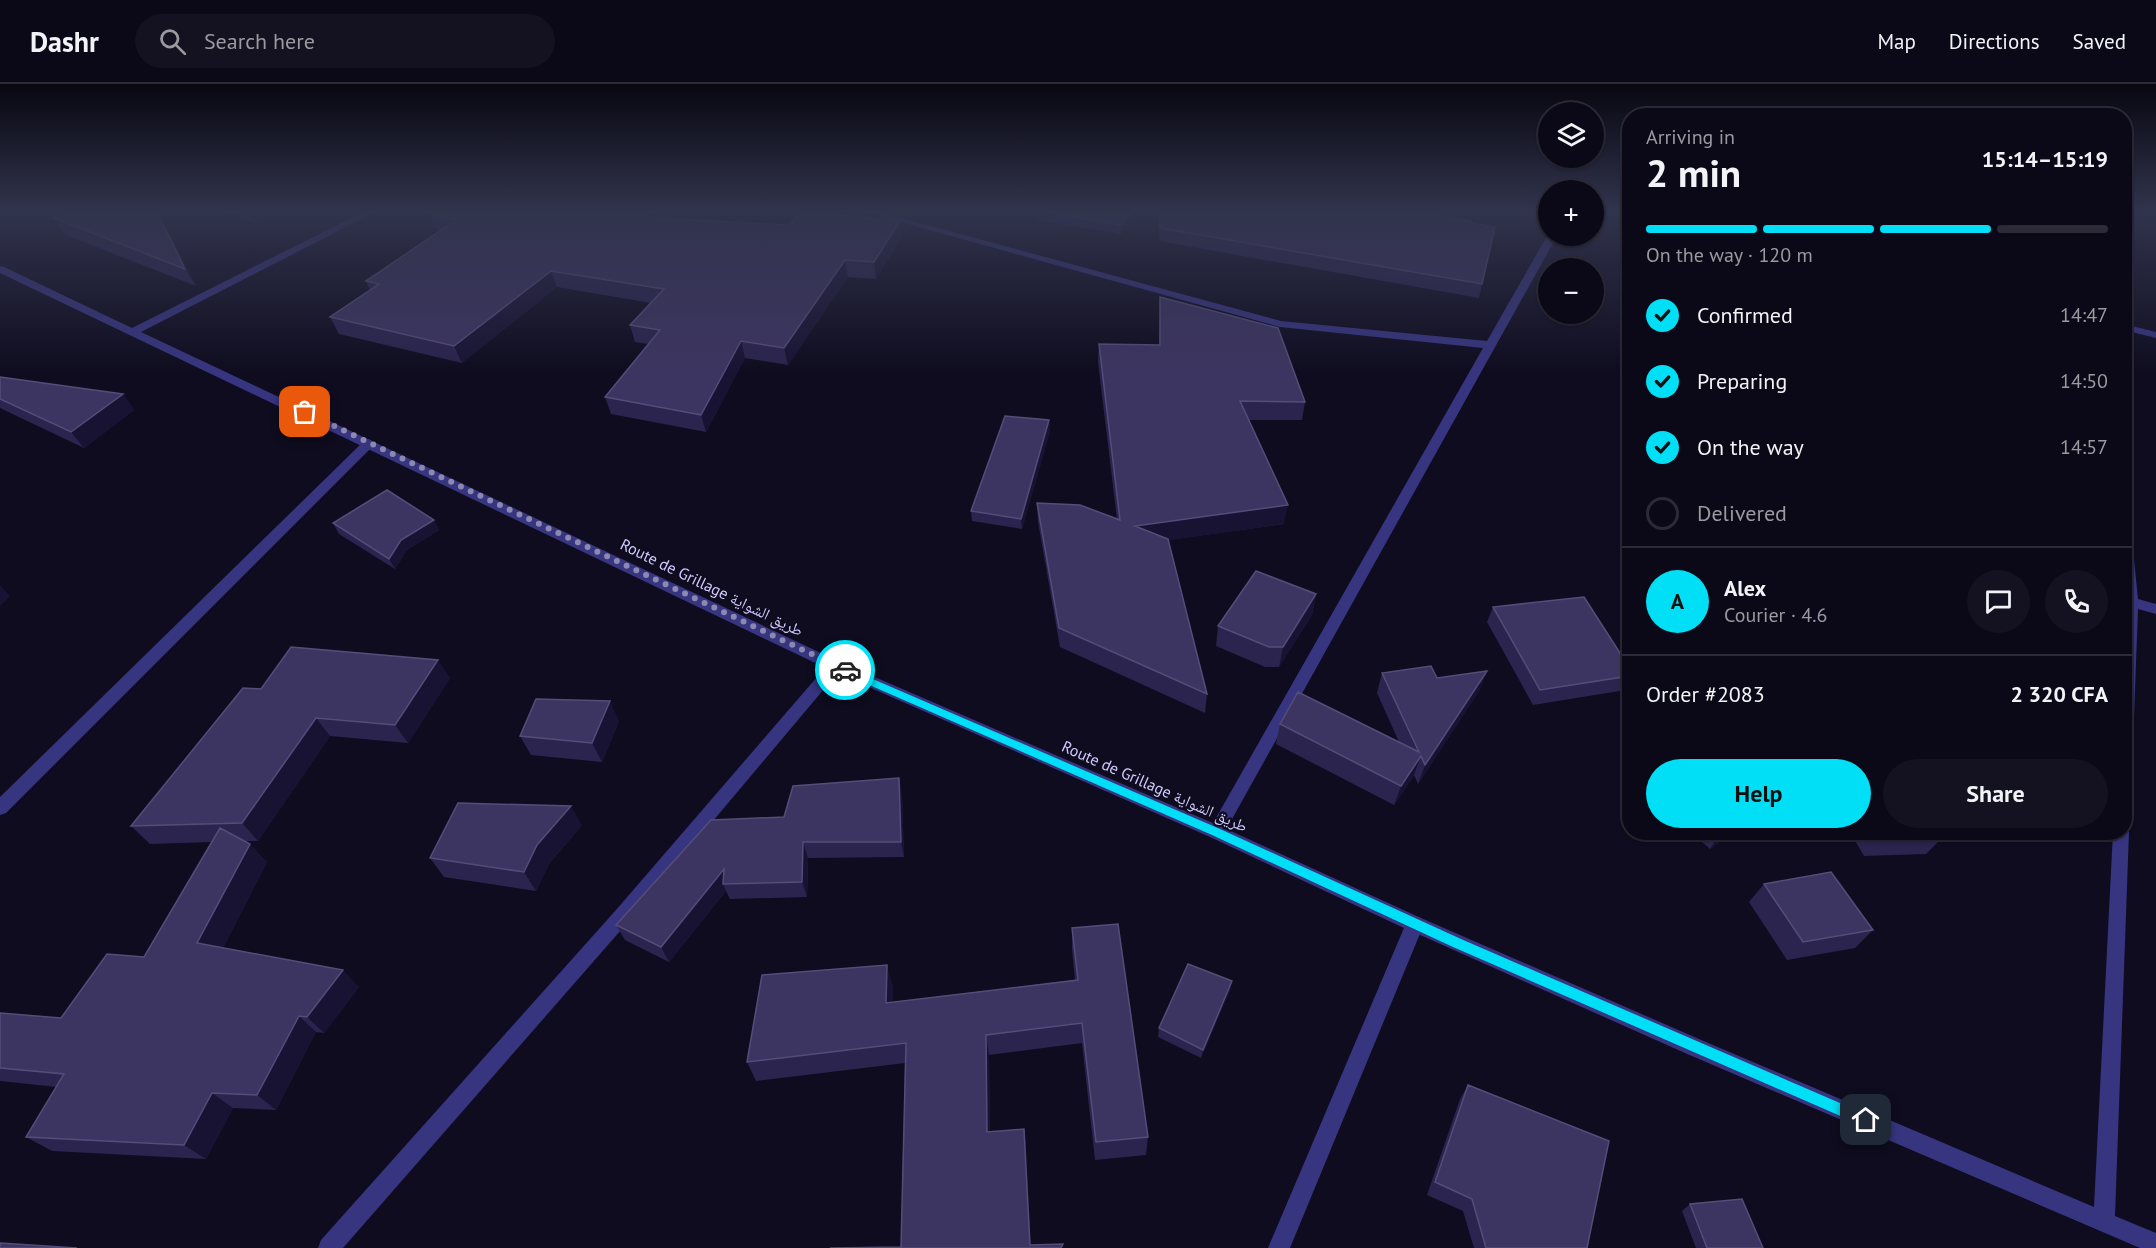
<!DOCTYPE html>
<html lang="en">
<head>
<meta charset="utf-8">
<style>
  :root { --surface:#0b0917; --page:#141220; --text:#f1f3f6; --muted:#9a9aa1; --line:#2b2a36; --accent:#00dff5 }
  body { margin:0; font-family:"PT Sans","Noto Naskh Arabic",sans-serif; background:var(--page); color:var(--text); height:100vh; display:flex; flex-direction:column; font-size:22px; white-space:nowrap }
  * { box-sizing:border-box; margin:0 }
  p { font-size:20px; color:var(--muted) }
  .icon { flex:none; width:33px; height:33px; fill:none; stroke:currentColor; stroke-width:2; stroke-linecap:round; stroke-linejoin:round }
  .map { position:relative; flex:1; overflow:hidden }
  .sheet { position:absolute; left:1622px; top:24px; width:510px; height:732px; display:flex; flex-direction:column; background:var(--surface); border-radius:24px; box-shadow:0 2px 4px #0004,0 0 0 2px var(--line) }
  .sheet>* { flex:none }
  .fabs { position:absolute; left:1538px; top:18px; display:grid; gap:12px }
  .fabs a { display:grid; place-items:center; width:66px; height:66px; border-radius:50%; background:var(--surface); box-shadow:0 2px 4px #0004,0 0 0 2px var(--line); font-size:30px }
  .pin { position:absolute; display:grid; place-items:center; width:51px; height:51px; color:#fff; margin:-26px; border-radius:12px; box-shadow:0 3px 9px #0006 }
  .courier { position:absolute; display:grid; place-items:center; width:60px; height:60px; margin:-30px; border:4px solid #00dff5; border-radius:50%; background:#fff; color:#222; box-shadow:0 2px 8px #0007 }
  .summary em { font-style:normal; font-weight:600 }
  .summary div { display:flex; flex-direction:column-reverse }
  .summary { display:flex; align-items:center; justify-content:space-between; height:102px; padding:0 24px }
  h1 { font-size:39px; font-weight:600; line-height:45px }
  .bar { display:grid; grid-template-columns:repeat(4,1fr); gap:9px 6px; align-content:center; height:72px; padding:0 24px }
  .bar i { height:8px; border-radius:4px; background:var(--line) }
  .bar .current { background:var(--accent) }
  .bar p { grid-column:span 4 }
  .line { display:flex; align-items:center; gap:15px; padding:0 24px; border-top:2px solid var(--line) }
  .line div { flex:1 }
  .round { display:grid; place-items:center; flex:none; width:63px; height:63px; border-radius:32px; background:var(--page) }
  ol { padding:0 24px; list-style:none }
  li { display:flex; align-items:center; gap:18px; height:66px }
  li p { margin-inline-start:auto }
  li .icon { padding:6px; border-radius:50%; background:var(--accent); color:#111; stroke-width:4 }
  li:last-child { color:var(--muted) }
  li i { width:33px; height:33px; border:3px solid var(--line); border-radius:50% }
  .cta { display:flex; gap:12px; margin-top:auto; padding:12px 24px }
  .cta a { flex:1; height:69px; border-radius:36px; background:var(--accent); color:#111; font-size:24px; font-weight:600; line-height:69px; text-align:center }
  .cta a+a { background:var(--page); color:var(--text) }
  header { display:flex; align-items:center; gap:36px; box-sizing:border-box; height:84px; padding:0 30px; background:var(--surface); border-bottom:2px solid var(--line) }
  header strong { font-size:28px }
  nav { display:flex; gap:33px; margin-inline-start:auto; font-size:21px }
  .search { width:420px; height:54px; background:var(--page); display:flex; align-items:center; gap:15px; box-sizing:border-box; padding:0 21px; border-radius:33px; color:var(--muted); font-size:22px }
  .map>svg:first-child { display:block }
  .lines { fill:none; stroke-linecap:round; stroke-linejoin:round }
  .minor { fill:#373580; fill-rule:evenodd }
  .tertiary { fill:#373580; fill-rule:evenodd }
  .wall { fill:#2b244e }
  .shaded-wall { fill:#191333 }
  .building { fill:#3d3561; stroke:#544d7a; stroke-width:1.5 }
  .route { fill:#00dff5 }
  .done { stroke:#8c88b1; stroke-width:6; stroke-dasharray:0 10.8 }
  .labels { text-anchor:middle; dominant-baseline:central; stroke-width:4.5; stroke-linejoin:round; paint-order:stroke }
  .street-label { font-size:16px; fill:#d0caff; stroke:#0f0c1f }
</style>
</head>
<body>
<header>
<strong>Dashr</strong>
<div class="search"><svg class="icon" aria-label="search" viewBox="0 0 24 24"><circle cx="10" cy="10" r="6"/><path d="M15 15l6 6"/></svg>Search here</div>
<nav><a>Map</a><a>Directions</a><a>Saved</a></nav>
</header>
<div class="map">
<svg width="2156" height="1164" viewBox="0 0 2156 1164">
  <rect width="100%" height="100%" fill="#0f0c1f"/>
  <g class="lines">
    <!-- minor -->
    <path class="minor" d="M 857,126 L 872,126 L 1281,237 L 1487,257 L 1547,152 L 1557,152 L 1222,753 L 1216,755 L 1210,753 L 1208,748 L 1483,264 L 1280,243 Z
      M 1620,126 L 1629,126 L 1629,130 L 1622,128 Z
      M 2124,240 L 2156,248 L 2156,254 L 2124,246 Z
      M 369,355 L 375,359 L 373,362 L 6,729 L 0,731 L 0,713 L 365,356 Z
      M 2124,441 L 2131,445 L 2138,515 L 2156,520 L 2156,530 L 2138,525 L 2132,687 L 2130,692 L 2124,694 Z
      M 835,576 L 840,578 L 842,582 L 840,586 L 628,838 L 343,1164 L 318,1164 L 321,1156 L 616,826 L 830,578 Z
      M 2124,742 L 2129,748 L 2115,1132 L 2156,1149 L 2156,1164 L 2140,1164 L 1685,969 L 1409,846 L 1406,840 L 1409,834 L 1415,832 L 1421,834 L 1699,955 L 2094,1123 L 2113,748 L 2124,748 Z"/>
    <!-- tertiary -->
    <path class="tertiary" d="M 367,126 L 379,126 L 141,248 L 840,578 L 1222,743 L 1421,834 L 1424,840 L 1290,1164 L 1268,1164 L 1404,844 L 1210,753 L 830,586 L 0,189 L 0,182 L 4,183 L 132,244 Z"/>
  </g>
  <!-- wall -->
  <path class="wall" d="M 158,126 L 196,202 L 66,151 L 54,134 Z
    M 219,126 L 287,126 L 257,140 Z
    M 659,126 L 662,134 L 902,153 L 876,195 L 848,193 L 788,281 L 745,274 L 706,348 L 611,330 L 605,313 L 649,260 L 635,258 L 630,241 L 651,219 L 557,203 L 462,279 L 339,250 L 330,233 L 370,206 L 366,197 L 440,146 L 436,145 L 429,129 Z
    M 1037,126 L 1141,126 L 1121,150 L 1037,136 Z
    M 1160,126 L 1444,126 L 1441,132 L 1471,139 L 1482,200 L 1479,214 L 1159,157 Z
    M 1160,213 L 1305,318 L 1302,336 L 1248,336 L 1284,440 L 1168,456 L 1207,610 L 1205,629 L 1060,563 L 1038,438 L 1037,419 L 1117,435 L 1098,278 L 1099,260 L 1159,261 Z
    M 0,293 L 123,310 L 134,326 L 84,364 L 0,324 Z
    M 1049,336 L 1050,347 L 1022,445 L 972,437 L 971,427 Z
    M 434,436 L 439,446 L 407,466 L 395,485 L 339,450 L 333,439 Z
    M 1316,510 L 1312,531 L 1279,583 L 1265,583 L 1216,562 L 1218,542 Z
    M 1493,523 L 1629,583 L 1629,601 L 1626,606 L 1533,621 L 1487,538 Z
    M 1487,587 L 1479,607 L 1418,700 L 1414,691 L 1394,721 L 1276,660 L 1280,640 L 1399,658 L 1377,609 L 1382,589 L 1437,594 Z
    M 450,594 L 408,659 L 330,652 L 258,757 L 246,757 L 267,778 L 223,864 L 359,903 L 324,949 L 316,948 L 276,1026 L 233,1024 L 206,1075 L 52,1067 L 26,1053 L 57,1003 L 0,997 L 0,929 L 61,934 L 144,873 L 212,758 L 150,760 L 131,742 L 261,605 Z
    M 619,637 L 602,678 L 531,671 L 520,652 Z
    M 902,710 L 904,773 L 808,774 L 807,813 L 730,815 L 726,807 L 669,878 L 625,856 L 616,841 L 784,733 Z
    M 582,741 L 549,780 L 536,807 L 444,793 L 430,774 Z
    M 1691,748 L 1733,748 L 1710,765 Z
    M 1850,748 L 1943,748 L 1945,751 L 1926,770 L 1864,772 Z
    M 1764,800 L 1873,846 L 1855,864 L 1787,876 L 1749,818 Z
    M 1072,844 L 1148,1053 L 1146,1071 L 1095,1076 L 1082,959 L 989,971 L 990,1048 L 1024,1045 L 1026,1063 L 901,1163 L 905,979 L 756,997 L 747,978 L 893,902 L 892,918 L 1075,896 L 1072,866 Z
    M 1232,897 L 1230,906 L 1201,974 L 1158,953 L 1159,944 Z
    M 1468,1001 L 1587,1164 L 1474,1164 L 1463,1127 L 1427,1111 L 1460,1015 Z
    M 1690,1120 L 1763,1164 L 1696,1164 L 1682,1127 Z"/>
  <!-- shaded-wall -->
  <path class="shaded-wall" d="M 156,126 L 158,126 L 196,202 L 185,185 Z
    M 250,126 L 287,126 L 257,140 Z
    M 653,126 L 659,126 L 663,138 L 643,133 Z
    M 1134,126 L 1141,126 L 1121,150 L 1121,141 Z
    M 900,137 L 902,153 L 876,195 L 874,178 Z
    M 845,176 L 848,193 L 788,281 L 784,264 Z
    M 551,187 L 557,203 L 462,279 L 454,262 Z
    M 741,257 L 745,274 L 706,348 L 701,331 Z
    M 123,310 L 134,326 L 84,364 L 71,348 Z
    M 1049,336 L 1050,347 L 1022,445 L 1021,435 Z
    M 1288,421 L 1284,440 L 1134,461 L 1135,442 Z
    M 434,436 L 439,446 L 407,466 L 395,485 L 389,475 L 401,456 Z
    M 0,501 L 10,512 L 0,522 Z
    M 1316,510 L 1312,531 L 1279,583 L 1283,563 Z
    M 438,576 L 450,594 L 408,659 L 395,641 Z
    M 1487,587 L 1479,607 L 1418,700 L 1425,681 Z
    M 610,617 L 619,637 L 602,678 L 592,659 Z
    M 316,634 L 330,652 L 258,757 L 242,739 Z
    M 1421,672 L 1414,691 L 1394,721 L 1401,702 Z
    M 899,694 L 902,710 L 904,773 L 901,758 Z
    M 571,722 L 582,741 L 549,780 L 536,807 L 524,788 L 537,761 Z
    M 1721,748 L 1733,748 L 1710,765 Z
    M 803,758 L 808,774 L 807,813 L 802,798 Z
    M 250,760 L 267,778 L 217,876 L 197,859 Z
    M 724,785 L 723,800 L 726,807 L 669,878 L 661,863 Z
    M 887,881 L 893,902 L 892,939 L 886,919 Z
    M 343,886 L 359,903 L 324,949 L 307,933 Z
    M 1232,897 L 1230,906 L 1201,974 L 1203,966 Z
    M 299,932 L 316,948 L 276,1026 L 257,1011 Z
    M 986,951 L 989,971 L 990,1066 L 987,1048 Z
    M 212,1009 L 233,1024 L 206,1075 L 184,1061 Z
    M 1024,1045 L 1026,1063 L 1031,1164 L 1030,1164 Z"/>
  <!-- building -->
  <path class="building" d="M 73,126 L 156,126 L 185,185 L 54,134 Z
    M 436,126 L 653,126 L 643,133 L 788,141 L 802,127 L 900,137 L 874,178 L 845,176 L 784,264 L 741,257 L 701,331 L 605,313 L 660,246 L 630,241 L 664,205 L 551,187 L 454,262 L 330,233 L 379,200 L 366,197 L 456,136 L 429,129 Z
    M 1037,126 L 1134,126 L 1121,141 Z
    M 1160,126 L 1442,126 L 1439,132 L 1471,137 L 1471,139 L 1495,143 L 1482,200 L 1160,144 Z
    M 1160,213 L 1278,244 L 1305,318 L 1240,317 L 1288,421 L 1135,442 L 1168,455 L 1207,610 L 1059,544 L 1037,419 L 1080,421 L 1120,436 L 1099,260 L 1160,261 Z
    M 0,293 L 123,310 L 71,348 L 0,315 Z
    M 1005,332 L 1049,336 L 1021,435 L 971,427 Z
    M 387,406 L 434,436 L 401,456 L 389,475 L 333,439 Z
    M 1256,487 L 1316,510 L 1283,563 L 1269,563 L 1218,542 Z
    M 1584,513 L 1629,583 L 1629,592 L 1540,606 L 1493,523 Z
    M 291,563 L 438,576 L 395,641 L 316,634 L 242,739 L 131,742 L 243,604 L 261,605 Z
    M 1431,582 L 1437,594 L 1487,587 L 1425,681 L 1421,672 L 1401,702 L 1280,640 L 1298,608 L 1419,668 L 1382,589 Z
    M 536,615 L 610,617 L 592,659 L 520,652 Z
    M 899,694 L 901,758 L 803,758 L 802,798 L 723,800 L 724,785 L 661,863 L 616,841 L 711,736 L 784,733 L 793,702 Z
    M 458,719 L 571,722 L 537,761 L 524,788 L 430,774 Z
    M 220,744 L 250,760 L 197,859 L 343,886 L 307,933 L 299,932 L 257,1011 L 212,1009 L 184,1061 L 26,1053 L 64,990 L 0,984 L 0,929 L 61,934 L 107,870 L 144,873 Z
    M 1878,748 L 1943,748 L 1945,751 L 1881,753 Z
    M 1831,788 L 1873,846 L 1803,858 L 1764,800 Z
    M 1118,840 L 1148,1053 L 1096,1058 L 1082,939 L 986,951 L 987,1048 L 1024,1045 L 1030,1161 L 1063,1160 L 1061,1164 L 830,1164 L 901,1163 L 906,959 L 747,978 L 762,891 L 887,881 L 886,919 L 1078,896 L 1072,844 Z
    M 1188,880 L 1232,897 L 1203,966 L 1159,944 Z
    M 1468,1001 L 1609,1057 L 1587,1164 L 1486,1164 L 1472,1115 L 1435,1098 Z
    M 1742,1115 L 1763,1164 L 1707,1164 L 1690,1120 Z
    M 0,1159 L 77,1164 L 0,1164 Z"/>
  <!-- sky -->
  <linearGradient id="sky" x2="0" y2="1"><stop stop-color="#080711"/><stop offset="0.44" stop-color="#31344d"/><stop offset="1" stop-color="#31344d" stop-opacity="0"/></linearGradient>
  <rect width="2156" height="289" fill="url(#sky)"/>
  <!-- route -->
  <path class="route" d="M 845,583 L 1220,745 L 1461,855 L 1870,1032 L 1872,1036 L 1870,1041 L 1866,1043 L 1861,1041 L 1453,863 L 1212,751 L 842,589 L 842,584 Z"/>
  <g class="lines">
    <!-- done -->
    <path class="done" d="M 305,328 L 845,586"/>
  </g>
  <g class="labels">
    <!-- street labels -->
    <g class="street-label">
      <text transform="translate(712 503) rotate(26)">Route de Grillage طريق الشواية</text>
      <text transform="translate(1155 702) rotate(24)">Route de Grillage طريق الشواية</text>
    </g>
  </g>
</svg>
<div class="fabs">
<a><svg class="icon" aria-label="layers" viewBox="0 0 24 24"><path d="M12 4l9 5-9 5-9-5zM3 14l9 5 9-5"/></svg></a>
<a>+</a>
<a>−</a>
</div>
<div class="pin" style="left:305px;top:328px;background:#ea580c"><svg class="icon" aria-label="bag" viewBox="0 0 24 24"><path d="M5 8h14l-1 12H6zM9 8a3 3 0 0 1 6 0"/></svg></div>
<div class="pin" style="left:1866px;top:1036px;background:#1f2937"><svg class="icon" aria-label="home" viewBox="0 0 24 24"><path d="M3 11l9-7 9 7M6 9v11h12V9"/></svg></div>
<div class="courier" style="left:845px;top:586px"><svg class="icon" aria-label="car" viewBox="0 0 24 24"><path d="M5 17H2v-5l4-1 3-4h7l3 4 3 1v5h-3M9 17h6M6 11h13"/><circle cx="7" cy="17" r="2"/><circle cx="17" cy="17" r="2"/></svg></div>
<section class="sheet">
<div class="summary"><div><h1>2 min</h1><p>Arriving in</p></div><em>15:14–15:19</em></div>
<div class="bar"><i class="current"></i><i class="current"></i><i class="current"></i><i></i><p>On the way · 120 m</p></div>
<ol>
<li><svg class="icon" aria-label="check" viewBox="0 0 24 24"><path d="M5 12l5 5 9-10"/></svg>Confirmed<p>14:47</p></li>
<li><svg class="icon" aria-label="check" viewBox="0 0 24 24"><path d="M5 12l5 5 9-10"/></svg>Preparing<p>14:50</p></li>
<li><svg class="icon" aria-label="check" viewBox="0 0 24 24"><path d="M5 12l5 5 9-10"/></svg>On the way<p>14:57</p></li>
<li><i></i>Delivered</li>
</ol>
<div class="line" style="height:108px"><b class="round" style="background:var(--accent);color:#111">A</b><div><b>Alex</b><p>Courier · 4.6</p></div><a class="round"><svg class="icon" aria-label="chat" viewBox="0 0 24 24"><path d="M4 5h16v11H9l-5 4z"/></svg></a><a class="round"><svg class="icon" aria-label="phone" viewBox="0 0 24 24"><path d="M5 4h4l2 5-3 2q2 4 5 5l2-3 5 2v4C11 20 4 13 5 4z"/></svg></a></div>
<div class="line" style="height:78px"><div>Order #2083</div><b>2 320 CFA</b></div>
<div class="cta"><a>Help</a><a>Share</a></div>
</section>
</div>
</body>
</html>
